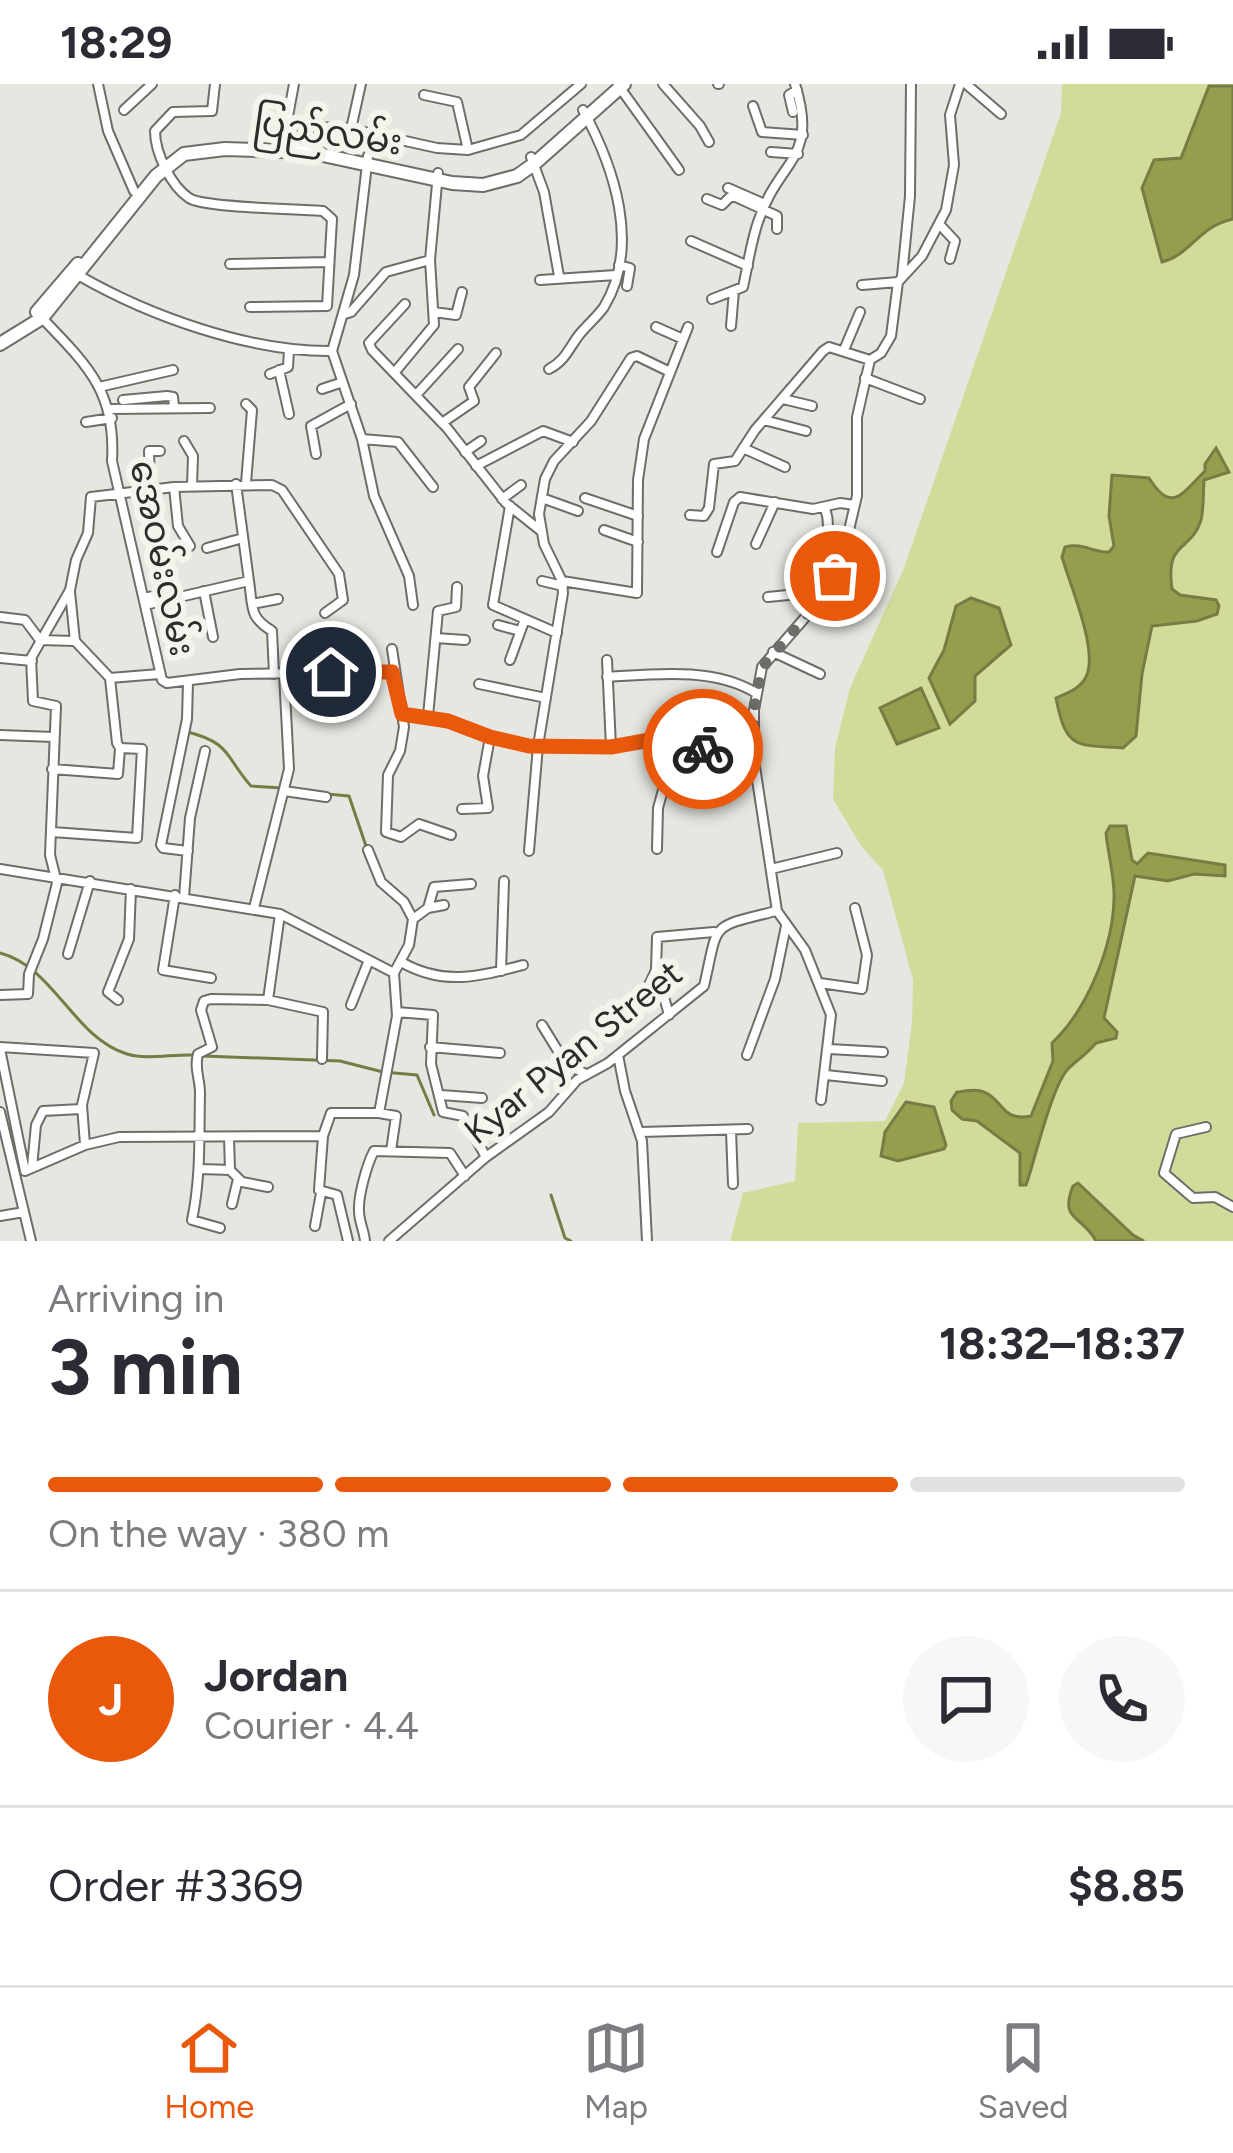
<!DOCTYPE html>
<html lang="en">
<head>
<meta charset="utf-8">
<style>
  :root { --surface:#fff; --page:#f7f7f7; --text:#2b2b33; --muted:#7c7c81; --line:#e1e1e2; --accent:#ea580c }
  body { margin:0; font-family:Figtree,"Noto Sans Myanmar",sans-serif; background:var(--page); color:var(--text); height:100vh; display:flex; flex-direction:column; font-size:45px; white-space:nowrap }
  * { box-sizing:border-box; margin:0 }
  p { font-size:39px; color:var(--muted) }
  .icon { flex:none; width:66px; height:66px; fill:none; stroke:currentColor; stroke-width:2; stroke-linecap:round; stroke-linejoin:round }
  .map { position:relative; height:1157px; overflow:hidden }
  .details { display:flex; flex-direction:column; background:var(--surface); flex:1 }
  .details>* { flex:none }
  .pin { position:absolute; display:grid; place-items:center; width:102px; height:102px; color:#fff; margin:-51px; border:6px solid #fff; border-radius:50%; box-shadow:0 3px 12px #0007 }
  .courier { position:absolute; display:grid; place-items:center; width:120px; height:120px; margin:-60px; border:9px solid #ea580c; border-radius:50%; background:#fff; color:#222; box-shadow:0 3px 15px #0007 }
  .head em { font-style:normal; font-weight:700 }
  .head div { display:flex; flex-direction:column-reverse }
  .head { display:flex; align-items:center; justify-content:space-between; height:204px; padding:0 48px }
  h1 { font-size:78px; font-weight:700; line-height:90px }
  .bar { display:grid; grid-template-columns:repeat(4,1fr); gap:18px 12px; align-content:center; height:144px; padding:0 48px }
  .bar i { height:15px; border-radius:9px; background:var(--line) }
  .bar .current { background:var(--accent) }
  .bar p { grid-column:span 4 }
  .line { display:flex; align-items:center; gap:30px; padding:0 48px; border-top:3px solid var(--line) }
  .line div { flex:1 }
  .round { display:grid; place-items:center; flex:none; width:126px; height:126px; border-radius:63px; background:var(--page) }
  .status { display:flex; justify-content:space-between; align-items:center; height:84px; padding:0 60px; background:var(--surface); direction:ltr }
  .status svg { height:33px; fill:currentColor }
  .menu { display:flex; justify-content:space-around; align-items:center; height:168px; border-top:3px solid var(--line); background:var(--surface); font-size:33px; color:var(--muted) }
  .menu a { display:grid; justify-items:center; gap:6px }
  .menu .current { color:var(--accent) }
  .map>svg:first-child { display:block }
  .green { fill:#d3db9b }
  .water { fill:#969e4e; stroke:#767c43; stroke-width:3 }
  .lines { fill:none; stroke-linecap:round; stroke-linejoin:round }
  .stream { stroke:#767c43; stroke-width:3 }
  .minor-casing { stroke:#6d6e67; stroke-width:12 }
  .trunk-casing { stroke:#6d6e67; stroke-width:16 }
  .minor { stroke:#fff; stroke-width:8 }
  .trunk { stroke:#fff; stroke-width:12 }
  .done { stroke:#6d6e6a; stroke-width:12; stroke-dasharray:0 21.6 }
  .route { stroke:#ea580c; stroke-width:15 }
  .labels { text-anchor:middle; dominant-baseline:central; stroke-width:12; stroke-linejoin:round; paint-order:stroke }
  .street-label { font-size:36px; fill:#2c2d2a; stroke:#f3f5ed }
</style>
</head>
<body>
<div class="status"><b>18:29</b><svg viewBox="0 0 49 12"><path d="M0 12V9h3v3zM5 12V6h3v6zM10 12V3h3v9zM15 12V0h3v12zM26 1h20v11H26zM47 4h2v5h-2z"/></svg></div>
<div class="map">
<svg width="1233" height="1157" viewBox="0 0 1233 1157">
  <rect width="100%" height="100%" fill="#e6e7e0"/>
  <!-- green -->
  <path class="green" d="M 1062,0 L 1233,0 L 1233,1157 L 730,1157 L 743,1109 L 795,1097 L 798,1039 L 885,1037 L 904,999 L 912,939 L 913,896 L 883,786 L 861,762 L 833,715 L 835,664 L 850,604 L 904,484 L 1061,29 Z"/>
  <!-- water -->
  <path class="water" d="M 1209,2 L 1233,2 L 1233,135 C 1197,143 1192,170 1162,178 L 1142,104 L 1154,76 L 1181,74 Z
    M 1216,364 L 1229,388 L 1204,396 C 1203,408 1204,424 1201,436 C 1191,469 1165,455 1172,505 L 1180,511 L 1216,516 L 1219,522 L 1217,530 L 1197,537 L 1152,542 L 1142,590 L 1136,652 L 1123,664 C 1075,661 1066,665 1056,614 C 1067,609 1080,605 1086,593 C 1099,567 1070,501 1062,473 L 1065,463 C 1083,458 1093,469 1109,468 L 1114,462 L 1109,432 L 1112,391 L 1149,394 C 1172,431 1182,409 1205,387 L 1205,380 Z
    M 971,514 L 999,524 L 1011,561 L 975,592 L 975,617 L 950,640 L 929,594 L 944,566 L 956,522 Z
    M 921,604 L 939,644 L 897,660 L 880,624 Z
    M 1110,742 L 1126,742 L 1132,776 L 1137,780 L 1148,769 L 1225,781 L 1225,792 L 1194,790 L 1168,797 L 1135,792 L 1104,934 L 1117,948 L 1116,954 L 1096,959 C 1087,970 1078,975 1069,984 C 1052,1000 1035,1076 1026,1101 L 1020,1101 L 1020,1069 L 977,1037 L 962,1035 L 952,1026 L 951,1017 L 957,1008 C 967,1007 979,1004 988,1010 C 1005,1021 1004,1037 1031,1032 L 1053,977 L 1052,959 C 1087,926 1113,863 1114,815 C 1115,794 1108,770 1106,749 Z
    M 906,1018 L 934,1023 L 946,1061 L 944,1065 L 898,1077 L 881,1072 L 885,1048 Z
    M 1078,1099 L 1133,1151 L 1144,1157 L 1096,1157 C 1082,1131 1059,1137 1073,1102 Z"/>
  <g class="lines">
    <!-- stream -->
    <path class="stream" d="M 184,647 C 233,659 224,672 251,702 L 282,704
      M 327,710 L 349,712 L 366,762
      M 0,869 C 54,883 74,954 127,970 C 147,976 172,970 194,971
      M 203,972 L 340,977 L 383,988 L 417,991 L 434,1031
      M 551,1111 L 565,1154 L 571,1157"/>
    <defs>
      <path id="minor" d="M 98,0 L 108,47 L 134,107 L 140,111
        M 215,0 L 212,27 L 173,28 L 155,47 C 155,69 171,102 189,114 C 203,124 300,125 323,127 L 332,135 L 327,222 L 250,223
        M 663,0 L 700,42 L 709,58
        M 718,0 L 719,0
        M 966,0 L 1001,30
        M 618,1 L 679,86
        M 424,11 L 457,18 L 468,66
        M 753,22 L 762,48 L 803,51
        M 124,26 L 152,0
        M 793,28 L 789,11 L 797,6
        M 285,41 L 351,45 L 437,64 L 468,66 L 521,51 L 581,0
        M 351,45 L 361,0
        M 283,59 L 294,0
        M 771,68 L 798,70
        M 368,72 L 354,191 L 332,267 L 362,355 L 374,412 L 409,492 L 413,521
        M 531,73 L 544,108 L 559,192
        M 728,104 L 760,118
        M 707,115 L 722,121 L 730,113 L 736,113 L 777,132 L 777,145
        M 940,141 L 955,157 L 950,175
        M 691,157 L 748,182
        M 230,180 L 329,178
        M 619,181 L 630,184 L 627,202
        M 78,191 C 149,232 249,268 332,267
        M 902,192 L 910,112 L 911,0
        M 540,196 L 616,191
        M 862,201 L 898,198
        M 712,215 L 743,203 C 748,181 751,158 758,138 C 779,74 819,77 795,0
        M 405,220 L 369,259 L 372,266 L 447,344 L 506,419 L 541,447
        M 434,228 L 456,231 L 462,208
        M 345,230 L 351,228 L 386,188 L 430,176
        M 43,235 C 88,282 116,308 112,377 L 162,596 L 167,599 L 240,590 L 393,588
        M 731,242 L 734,207
        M 656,243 L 683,255
        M 844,266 L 860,228
        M 549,285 C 565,277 569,264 579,251 C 587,241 597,233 604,223 C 641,162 614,83 583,26
        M 279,286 L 289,330
        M 395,288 L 434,241 L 430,176 L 438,89
        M 270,290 L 288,283 L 289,266
        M 865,294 L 920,315
        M 99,303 L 173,286
        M 322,305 L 340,299
        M 417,310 L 458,265
        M 783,315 L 812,322
        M 123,316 L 167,312 L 173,313 L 174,322
        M 110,325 L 210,324
        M 764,336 L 806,347
        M 86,338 L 112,334
        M 442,339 L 474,317 L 469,303 L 496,269
        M 362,355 L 398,358 L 433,403
        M 184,357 L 193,372 L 192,402
        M 743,364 L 785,383
        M 465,368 L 481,357
        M 316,370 L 311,342 L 351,320
        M 476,382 L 543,347 L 573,358
        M 246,399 L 252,326 L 246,320
        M 236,400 L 249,497
        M 174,403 L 178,442 L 190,462
        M 150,405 L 149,367 L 160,367
        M 542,414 L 578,427
        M 585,414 L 638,432
        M 502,415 L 521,401
        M 510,422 L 493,521 L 557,549
        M 690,431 L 704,432 L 709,424 L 714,380 L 735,377 L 755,346 L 823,267 L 829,263 L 870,276
        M 604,446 L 638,458
        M 756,460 L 775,418
        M 207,464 L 243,454
        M 717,468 L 734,418 L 740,413 L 813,425 L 840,419 L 855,421
        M 542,497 L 563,502
        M 562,497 L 637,509 L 638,396 L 644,355 L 688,243
        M 204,507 L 213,553
        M 768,513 L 798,510 C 819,488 835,453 825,424
        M 144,514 L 176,507
        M 252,520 L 278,515
        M 145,521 L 249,497 C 253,524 249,533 272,547 L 274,590
        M 0,533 L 25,536 L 40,556 L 75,557
        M 498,541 L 520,547
        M 436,554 L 465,556
        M 392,565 L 404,643 L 400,667 L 388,691 L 386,748 L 401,753 L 419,740 L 451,751
        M 773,568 L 820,590
        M 0,574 L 32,577
        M 510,576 L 525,535
        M 607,576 L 611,663
        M 607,593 C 655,590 714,583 756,609
        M 110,594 L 159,590
        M 479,600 L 546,614
        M 402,630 L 448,637 L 490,653 L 529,661 L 581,664 L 668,657 L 754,676
        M 428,632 L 438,527 L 456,523 L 457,503
        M 0,651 L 54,653
        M 52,685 L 118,690 L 120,664
        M 284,707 L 326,713
        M 462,725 L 488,724 L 483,692 L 490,653
        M 52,748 L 137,754 L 142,665 L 120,664 L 117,659 L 110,594 L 75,557 L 70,508
        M 657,765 L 658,724 L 676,659
        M 188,767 L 163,764 L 161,761 L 187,635 L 188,598
        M 529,767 L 538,662 L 563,509 L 562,497 L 544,460 L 539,430 L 545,395 L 554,377 L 591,337 L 631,274 L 637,272 L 668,287
        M 0,785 L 280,830 L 394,889
        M 771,785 L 837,769
        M 175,811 L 163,886 L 211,894
        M 184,813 L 190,734 L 205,667
        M 254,824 L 289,685 L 284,590
        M 428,824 L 434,803 L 471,800
        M 413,835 L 428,824 L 444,821
        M 68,870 L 90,797
        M 401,878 C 443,902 478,893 523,881
        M 501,887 L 504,797
        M 657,888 L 669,931
        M 820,899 L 862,905 L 867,871 L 855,824
        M 0,911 L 28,910 L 29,890 L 43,855 L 57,799 L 50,771 L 56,622 L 33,617 L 31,574 L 70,506 L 76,476 L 88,449 L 91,413 L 174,403 L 272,401 L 282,406 L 339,490 L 343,516 L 325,529
        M 118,916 L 108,908 L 129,855 L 131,805
        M 268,916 L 323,928 L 322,975
        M 641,918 L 656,886 L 657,853 L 714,848
        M 351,921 L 369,876
        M 397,928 L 433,931 L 431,980 L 443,1028 L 463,1032 L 486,1073
        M 542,941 L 566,980 L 586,990
        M 0,963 L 94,969 L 82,1021 L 85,1061
        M 430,963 L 500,969
        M 0,965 L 25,1087 L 85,1061 L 119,1053 L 323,1052
        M 829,965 L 883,968
        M 618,971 L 625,1007 L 642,1057 L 647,1157
        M 747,971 L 775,895 L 786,842
        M 826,991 L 882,997
        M 441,1011 L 482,1014
        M 821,1016 L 831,931 L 805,866 L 777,827 L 754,676 L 754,626 L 762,583 L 829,506 L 845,463 L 857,412 L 857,333 L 870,276 L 881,269 L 891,252 L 898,198 L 922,172 L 946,126 L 954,81 L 950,31 L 960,0
        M 0,1028 L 31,1157
        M 379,1029 L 396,1032 L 391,1067
        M 1206,1043 L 1176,1050 L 1164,1089 L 1193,1114 L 1215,1113 L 1233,1123
        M 731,1047 L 733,1100
        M 641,1048 L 748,1045
        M 229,1053 L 230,1086 L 242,1098 L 268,1103
        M 32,1083 L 36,1041 L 43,1027 L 81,1025
        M 202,1085 L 230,1086
        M 232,1120 L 238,1095
        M 0,1132 L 24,1128
        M 315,1142 L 321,1109
        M 220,1144 L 192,1136 C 201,1093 199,1053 200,1009 C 200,995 194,984 198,970 L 212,963 L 201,926 L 204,917 L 211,915 L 268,916 L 280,830
        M 348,1157 L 337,1111 L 319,1106 L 323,1052 L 331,1029 L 379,1029 L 397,932 L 394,889 L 409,861 L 413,835 L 404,818 L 381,798 L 368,766
        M 365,1157 C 364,1146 359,1138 359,1127 C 358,1112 367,1080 374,1067 L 450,1069 L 465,1092
        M 389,1157 L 486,1073 L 549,1028 L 577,996 L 608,979 L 704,902 C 719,837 708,844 776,827"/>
      <path id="trunk" d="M 37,228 L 78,180
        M 0,260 L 42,234 L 156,92 L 184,70 L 225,65 L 309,68 L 452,99 L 483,101 L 517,92 L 534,80 L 624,0"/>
    </defs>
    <!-- minor casing -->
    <use href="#minor" class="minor-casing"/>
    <!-- trunk casing -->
    <use href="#trunk" class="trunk-casing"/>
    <!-- minor -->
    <use href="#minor" class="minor"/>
    <!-- trunk -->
    <use href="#trunk" class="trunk"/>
  </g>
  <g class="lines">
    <!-- done -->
    <path class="done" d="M 703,665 L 754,676 L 754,626 L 762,583 L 829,506 L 835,492"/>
    <!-- route -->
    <path class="route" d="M 331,588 L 392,588 L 402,630 L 448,637 L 490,653 L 529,662 L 611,663 L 650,656 L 703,665"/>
  </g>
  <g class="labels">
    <!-- street labels -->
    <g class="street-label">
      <text transform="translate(328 48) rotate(8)">ပြည်လမ်း</text>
      <text transform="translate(163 474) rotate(78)">အေဝမ်းလမ်း</text>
      <text transform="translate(573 968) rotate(-39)">Kyar Pyan Street</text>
    </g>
  </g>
</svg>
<div class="pin" style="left:835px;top:492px;background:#ea580c"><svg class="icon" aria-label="bag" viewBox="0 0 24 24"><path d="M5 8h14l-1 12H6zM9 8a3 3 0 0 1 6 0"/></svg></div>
<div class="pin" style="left:331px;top:588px;background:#1f2937"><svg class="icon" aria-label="home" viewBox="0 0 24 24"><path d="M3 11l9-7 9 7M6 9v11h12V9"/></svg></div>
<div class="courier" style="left:703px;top:665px"><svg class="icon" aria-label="bike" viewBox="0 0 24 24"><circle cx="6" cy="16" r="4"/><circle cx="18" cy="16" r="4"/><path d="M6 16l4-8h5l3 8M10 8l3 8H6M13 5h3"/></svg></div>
</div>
<section class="details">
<div class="head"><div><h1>3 min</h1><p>Arriving in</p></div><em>18:32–18:37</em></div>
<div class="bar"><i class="current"></i><i class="current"></i><i class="current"></i><i></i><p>On the way · 380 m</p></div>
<div class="line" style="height:216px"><b class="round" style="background:var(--accent);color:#fff">J</b><div><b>Jordan</b><p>Courier · 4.4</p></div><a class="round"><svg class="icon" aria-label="chat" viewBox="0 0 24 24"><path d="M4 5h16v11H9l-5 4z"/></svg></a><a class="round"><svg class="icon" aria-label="phone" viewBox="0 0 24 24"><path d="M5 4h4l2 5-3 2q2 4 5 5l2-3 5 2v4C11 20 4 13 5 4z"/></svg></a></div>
<div class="line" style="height:156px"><div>Order #3369</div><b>$8.85</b></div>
</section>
<nav class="menu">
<a class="current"><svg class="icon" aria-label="home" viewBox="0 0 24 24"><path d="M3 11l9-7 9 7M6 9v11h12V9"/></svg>Home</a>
<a><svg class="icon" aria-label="map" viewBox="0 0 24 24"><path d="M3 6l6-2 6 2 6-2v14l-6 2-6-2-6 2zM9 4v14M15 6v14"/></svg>Map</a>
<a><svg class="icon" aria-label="saved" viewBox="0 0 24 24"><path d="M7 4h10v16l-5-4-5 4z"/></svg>Saved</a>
</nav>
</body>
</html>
